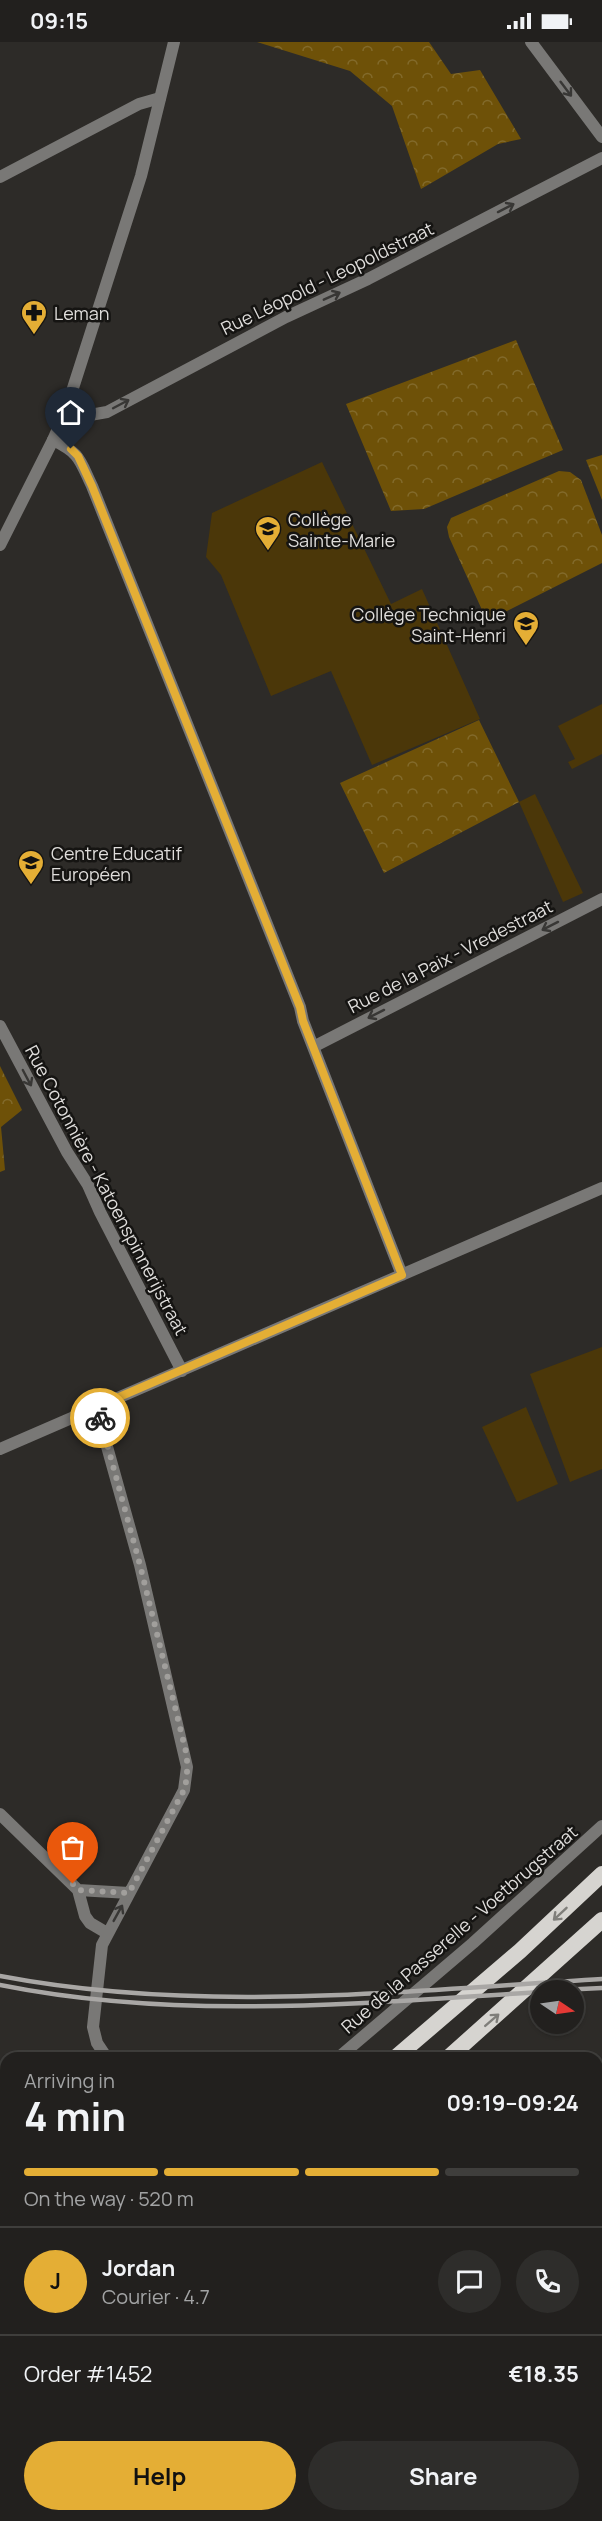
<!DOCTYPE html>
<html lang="en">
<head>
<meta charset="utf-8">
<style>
  :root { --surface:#22201e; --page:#2e2d2b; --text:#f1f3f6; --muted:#a2a3a4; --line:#3f3e3c; --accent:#e4ae35 }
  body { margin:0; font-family:Manrope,sans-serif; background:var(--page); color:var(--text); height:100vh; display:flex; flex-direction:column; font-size:22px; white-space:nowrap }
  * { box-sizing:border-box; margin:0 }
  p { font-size:20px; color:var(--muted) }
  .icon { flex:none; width:33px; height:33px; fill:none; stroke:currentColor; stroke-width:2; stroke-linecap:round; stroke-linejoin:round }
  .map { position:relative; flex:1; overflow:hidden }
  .side { position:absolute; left:0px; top:2010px; width:603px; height:470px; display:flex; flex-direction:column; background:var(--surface); border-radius:18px 18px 0 0; box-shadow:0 2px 4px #0004,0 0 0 2px var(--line) }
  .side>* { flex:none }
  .needle { width:39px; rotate:103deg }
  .buttons { position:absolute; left:530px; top:1938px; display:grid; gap:12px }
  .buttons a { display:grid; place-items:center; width:54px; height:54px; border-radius:50%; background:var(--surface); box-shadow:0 2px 4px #0004,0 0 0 2px var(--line); font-size:30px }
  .pin { position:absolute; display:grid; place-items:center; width:51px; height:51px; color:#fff; margin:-62px -26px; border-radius:50% 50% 50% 0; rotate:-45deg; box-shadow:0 0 6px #0007 }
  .pin .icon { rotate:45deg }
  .courier { position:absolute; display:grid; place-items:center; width:60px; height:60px; margin:-30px; border:4px solid #e4ae35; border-radius:50%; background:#fff; color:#222; box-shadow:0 2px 8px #0007 }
  .overview em { font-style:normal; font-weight:700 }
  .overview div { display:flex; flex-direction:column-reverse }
  .overview { display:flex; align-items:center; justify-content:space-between; height:102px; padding:0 24px }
  h1 { font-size:39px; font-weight:700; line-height:45px }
  .bar { display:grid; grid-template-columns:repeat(4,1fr); gap:9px 6px; align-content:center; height:72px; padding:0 24px }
  .bar i { height:8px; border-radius:4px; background:var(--line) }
  .bar .current { background:var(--accent) }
  .bar p { grid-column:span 4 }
  .line { display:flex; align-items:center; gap:15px; padding:0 24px; border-top:2px solid var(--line) }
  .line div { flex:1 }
  .round { display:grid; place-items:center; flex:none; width:63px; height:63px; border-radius:32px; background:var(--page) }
  .primary-button { display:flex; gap:12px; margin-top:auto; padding:12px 24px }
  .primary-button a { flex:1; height:69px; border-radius:36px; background:var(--accent); color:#111; font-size:24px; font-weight:700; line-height:69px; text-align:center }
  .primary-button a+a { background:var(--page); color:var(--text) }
  .status { display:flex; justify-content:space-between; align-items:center; height:42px; padding:0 30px; background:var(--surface); direction:ltr }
  .status svg { height:16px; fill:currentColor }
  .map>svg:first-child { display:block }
  .green { fill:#4b3709 }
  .forest { fill:url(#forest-crowns) }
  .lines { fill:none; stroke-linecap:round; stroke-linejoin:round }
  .minor { stroke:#797876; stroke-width:12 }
  .tertiary { stroke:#797876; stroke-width:12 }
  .trunk { stroke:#d6d4d0; stroke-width:16 }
  .rail { stroke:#a9a7a5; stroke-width:4.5 }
  .oneway { stroke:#383735 }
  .oneway2 { stroke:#7f7e7a }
  .done { stroke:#a19f9c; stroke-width:6; stroke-dasharray:0 10.8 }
  .route { stroke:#e4ae35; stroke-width:8 }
  .labels { text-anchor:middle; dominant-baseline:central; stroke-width:5; stroke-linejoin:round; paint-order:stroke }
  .street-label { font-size:18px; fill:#dfdddb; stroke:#151412 }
  .poi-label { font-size:18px; fill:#dfdddb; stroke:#151412; text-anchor:start }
</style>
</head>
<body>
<div class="status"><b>09:15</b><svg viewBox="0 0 49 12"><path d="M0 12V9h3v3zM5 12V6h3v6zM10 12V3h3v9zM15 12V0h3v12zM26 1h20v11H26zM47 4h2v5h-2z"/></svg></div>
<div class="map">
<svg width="602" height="2479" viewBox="0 0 602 2479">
  <defs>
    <pattern id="forest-crowns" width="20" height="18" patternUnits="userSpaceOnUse" patternTransform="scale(1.5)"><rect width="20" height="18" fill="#6e5108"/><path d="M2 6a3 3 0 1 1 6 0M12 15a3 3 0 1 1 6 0" fill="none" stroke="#826a2b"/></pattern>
  </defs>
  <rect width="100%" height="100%" fill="#2d2b28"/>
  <!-- green -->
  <path class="green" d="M 322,420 L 391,562 L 422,547 L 480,677 L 372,723 L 331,629 L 271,654 L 221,533 L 206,515 L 212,471 Z
    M 602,662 L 602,712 L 572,727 L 568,720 L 575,717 L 558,684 Z
    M 535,752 L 583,851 L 563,860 L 519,760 Z
    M 602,1305 L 602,1427 L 570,1440 L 530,1332 Z
    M 526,1365 L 558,1442 L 517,1460 L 482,1385 Z"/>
  <!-- forest -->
  <path class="forest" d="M 257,0 L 429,0 L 451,32 L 480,28 L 521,97 L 498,102 L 421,147 L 392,64 L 350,29 Z
    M 516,298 L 563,408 L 424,467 L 391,469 L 346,362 Z
    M 602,413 L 602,458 L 586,418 Z
    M 559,429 L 570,430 L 581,438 L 602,493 L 602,521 L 487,579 L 449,495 L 447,485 L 451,476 Z
    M 479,678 L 519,760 L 384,831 L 340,741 Z
    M 0,1024 L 22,1068 L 1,1085 L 5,1128 L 0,1130 Z"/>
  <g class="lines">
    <!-- minor -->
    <path class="minor" d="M 531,0 L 602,95
      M 0,135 L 139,62 L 160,56
      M 65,371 L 90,373 L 107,370 L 286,275 L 368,237 L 602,116
      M 53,398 C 81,412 79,417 92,444 L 300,965 L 303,979 L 402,1233
      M 0,984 L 67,1110 L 88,1143 L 100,1170 L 182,1329
      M 315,1004 L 602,857
      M 96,1365 L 140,1523 L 187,1725 L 184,1748 L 102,1903 L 93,1985 L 97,2001 L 107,2016
      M 0,1407 L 602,1146
      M 0,1772 L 78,1848 L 85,1874 L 90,1881 L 107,1891
      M 78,1848 L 129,1851
      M 338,2016 L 473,1901 L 602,1784
      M 0,2151 L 6,2146
      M 597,2427 L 602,2430"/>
    <!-- tertiary -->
    <path class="tertiary" d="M 0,503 L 53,398 L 65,371 L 141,134 L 174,0"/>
    <!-- trunk -->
    <path class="trunk" d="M 395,2016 L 520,1909 L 602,1832
      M 448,2016 L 602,1878
      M 0,2329 L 6,2323
      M 0,2357 L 6,2351
      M 0,2395 L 6,2389
      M 0,2426 L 6,2420"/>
    <!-- rail -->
    <path class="rail" d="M 0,1934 C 199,1972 401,1949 602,1937
      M 0,1943 C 179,1979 360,1961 540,1950
      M 560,1948 L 602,1946"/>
  </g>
  <!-- one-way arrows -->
  <defs><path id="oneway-shaft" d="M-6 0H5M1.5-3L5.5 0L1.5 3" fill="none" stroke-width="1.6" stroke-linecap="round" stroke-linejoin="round" transform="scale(1.5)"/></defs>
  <g class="oneway">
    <use href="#oneway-shaft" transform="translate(566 47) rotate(53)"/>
    <use href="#oneway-shaft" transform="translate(506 166) rotate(-27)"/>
    <use href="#oneway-shaft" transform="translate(332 254) rotate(-24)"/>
    <use href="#oneway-shaft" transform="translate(121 362) rotate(-28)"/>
    <use href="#oneway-shaft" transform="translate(550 884) rotate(153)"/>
    <use href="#oneway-shaft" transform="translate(376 972) rotate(153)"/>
    <use href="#oneway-shaft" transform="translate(27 1036) rotate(62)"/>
    <use href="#oneway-shaft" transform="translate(118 1871) rotate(-61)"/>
  </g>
  <g class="oneway2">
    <use href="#oneway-shaft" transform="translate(560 1872) rotate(137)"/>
    <use href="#oneway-shaft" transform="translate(492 1978) rotate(-41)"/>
  </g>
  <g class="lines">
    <!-- done -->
    <path class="done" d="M 73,1842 L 78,1848 L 129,1851 L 184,1748 L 187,1736 L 187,1714 L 140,1523 L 100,1376"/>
    <!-- route -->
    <path class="route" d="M 71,407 L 78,414 L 92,444 L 300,965 L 303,979 L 402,1233 L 96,1365 L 100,1376"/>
  </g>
  <!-- icons -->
  <defs>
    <symbol id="pharmacy-pin" viewBox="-11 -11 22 30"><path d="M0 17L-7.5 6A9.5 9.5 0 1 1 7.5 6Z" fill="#e4ae35" stroke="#151412"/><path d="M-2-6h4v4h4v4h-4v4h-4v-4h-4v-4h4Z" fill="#111"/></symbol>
    <symbol id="school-pin" viewBox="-11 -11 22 30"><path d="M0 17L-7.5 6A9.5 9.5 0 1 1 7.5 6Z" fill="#e4ae35" stroke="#151412"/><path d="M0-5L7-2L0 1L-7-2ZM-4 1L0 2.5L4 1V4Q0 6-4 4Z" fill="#111"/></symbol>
  </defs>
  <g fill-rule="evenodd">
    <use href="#pharmacy-pin" x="19" y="256" width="30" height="40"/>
    <use href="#school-pin" x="253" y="472" width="30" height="40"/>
    <use href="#school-pin" x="511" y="567" width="30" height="40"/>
    <use href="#school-pin" x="16" y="806" width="30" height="40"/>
  </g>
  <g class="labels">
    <!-- street labels -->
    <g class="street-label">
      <text transform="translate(327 236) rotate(-26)">Rue Léopold - Leopoldstraat</text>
      <text transform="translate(450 914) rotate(-27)">Rue de la Paix - Vredestraat</text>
      <text transform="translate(107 1148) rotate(62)">Rue Cotonnière - Katoenspinnerijstraat</text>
      <text transform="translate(459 1887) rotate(-41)">Rue de la Passerelle - Voetbrugstraat</text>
    </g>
    <!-- poi labels -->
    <g class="poi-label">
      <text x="54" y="271">Leman</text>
      <text x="288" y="477">Collège<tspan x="288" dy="21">Sainte-Marie</tspan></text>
      <text x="506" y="572" text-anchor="end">Collège Technique<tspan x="506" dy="21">Saint-Henri</tspan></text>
      <text x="51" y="811">Centre Educatif<tspan x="51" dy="21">Européen</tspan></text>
    </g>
  </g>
</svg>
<div class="buttons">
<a><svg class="needle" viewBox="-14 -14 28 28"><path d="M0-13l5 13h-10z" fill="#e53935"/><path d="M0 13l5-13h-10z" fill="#a2a3a4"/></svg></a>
</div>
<div class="pin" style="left:73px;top:1842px;background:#ea580c"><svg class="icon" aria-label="bag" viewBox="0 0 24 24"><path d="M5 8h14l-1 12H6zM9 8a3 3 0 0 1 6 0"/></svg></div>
<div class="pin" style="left:71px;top:407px;background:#1f2937"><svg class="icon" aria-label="home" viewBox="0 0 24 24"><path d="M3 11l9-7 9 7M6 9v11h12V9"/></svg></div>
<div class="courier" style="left:100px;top:1376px"><svg class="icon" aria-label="bike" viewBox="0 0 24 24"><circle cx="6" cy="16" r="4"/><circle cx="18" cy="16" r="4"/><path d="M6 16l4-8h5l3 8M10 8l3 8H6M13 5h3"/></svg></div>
<section class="side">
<div class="overview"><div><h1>4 min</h1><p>Arriving in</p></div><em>09:19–09:24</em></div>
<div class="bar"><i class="current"></i><i class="current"></i><i class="current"></i><i></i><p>On the way · 520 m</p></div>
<div class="line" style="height:108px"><b class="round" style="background:var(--accent);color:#111">J</b><div><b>Jordan</b><p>Courier · 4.7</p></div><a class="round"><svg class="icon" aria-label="chat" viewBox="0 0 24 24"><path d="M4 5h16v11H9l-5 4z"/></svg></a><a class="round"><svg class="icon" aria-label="phone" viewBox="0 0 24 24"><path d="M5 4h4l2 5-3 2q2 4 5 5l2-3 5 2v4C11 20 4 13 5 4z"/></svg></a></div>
<div class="line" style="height:78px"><div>Order #1452</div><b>€18.35</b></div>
<div class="primary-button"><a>Help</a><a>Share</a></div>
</section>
</div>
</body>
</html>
